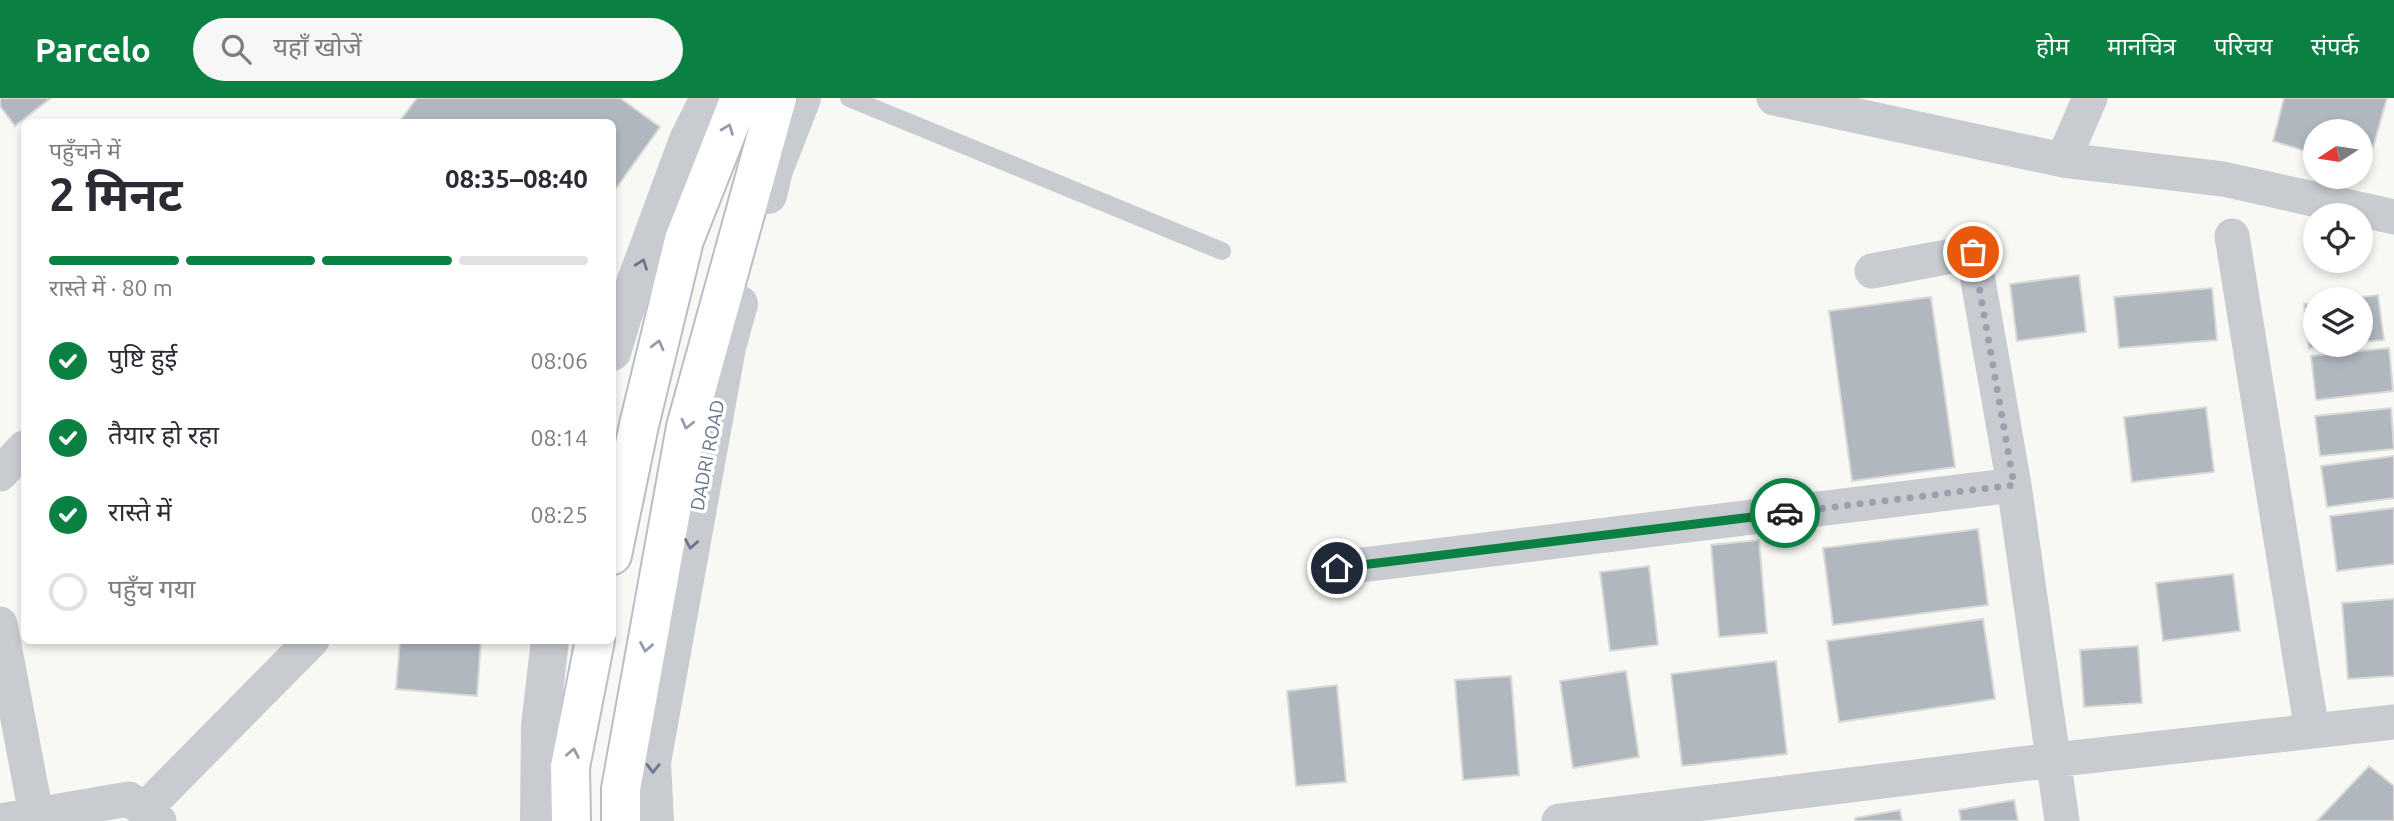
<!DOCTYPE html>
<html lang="hi">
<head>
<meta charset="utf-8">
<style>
  :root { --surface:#fff; --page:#f7f7f7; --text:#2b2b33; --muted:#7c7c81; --line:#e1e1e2; --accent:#0b8043 }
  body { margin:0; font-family:Ubuntu,"Noto Sans Devanagari",sans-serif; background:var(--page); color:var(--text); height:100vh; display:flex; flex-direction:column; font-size:26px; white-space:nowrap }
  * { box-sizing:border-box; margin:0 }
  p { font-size:23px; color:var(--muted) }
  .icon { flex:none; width:38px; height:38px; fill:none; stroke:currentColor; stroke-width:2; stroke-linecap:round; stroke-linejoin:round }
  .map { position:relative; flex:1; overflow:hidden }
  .sheet { position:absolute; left:21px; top:21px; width:595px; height:525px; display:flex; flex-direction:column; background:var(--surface); border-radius:10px; box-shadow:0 4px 10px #0003 }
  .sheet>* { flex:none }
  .needle { width:46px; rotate:258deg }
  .buttons { position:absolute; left:2303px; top:21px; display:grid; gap:14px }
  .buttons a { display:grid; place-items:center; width:70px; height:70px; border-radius:50%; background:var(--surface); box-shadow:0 4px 10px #0003; font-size:35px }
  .pin { position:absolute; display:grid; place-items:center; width:60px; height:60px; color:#fff; margin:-30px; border:4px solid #fff; border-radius:50%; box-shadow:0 2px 7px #0007 }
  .courier { position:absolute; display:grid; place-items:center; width:70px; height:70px; margin:-35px; border:5px solid #0b8043; border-radius:50%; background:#fff; color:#222; box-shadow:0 2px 9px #0007 }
  .headline em { font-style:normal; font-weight:700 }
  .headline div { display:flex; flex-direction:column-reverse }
  .headline { display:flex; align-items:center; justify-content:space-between; height:119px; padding:0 28px }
  h1 { font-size:46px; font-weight:700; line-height:52px }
  .bar { display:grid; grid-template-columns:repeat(4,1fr); gap:10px 7px; align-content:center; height:84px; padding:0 28px }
  .bar i { height:9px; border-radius:5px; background:var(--line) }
  .bar .selected { background:var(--accent) }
  .bar p { grid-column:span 4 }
  ol { padding:0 28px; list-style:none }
  li { display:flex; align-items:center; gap:21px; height:77px }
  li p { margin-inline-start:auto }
  li .icon { padding:7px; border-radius:50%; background:var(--accent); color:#fff; stroke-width:4 }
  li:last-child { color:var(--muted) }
  li i { width:38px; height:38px; border:4px solid var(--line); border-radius:50% }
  header { display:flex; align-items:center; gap:42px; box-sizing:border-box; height:98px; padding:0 35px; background:var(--accent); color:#fff }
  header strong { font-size:33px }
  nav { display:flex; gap:38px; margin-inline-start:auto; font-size:24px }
  .search { width:490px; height:63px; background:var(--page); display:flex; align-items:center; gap:18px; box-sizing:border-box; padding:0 24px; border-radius:38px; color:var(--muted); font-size:26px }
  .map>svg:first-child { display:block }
  .building { fill:#b0b7bf; stroke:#d9dad7; stroke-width:2 }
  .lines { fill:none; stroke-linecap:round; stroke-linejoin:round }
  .secondary-casing { stroke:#babec4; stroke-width:42 }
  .service { stroke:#c8cbcf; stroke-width:18 }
  .minor { stroke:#c8cbcf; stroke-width:35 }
  .tertiary { stroke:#c8cbcf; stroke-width:38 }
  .secondary { stroke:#fff; stroke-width:38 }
  .oneway { stroke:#939dac }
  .oneway2 { stroke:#6a778c }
  .done { stroke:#98a2af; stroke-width:7; stroke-dasharray:0 12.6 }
  .route { stroke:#0b8043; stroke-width:9 }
  .labels { text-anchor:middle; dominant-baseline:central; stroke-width:7; stroke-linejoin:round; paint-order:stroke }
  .street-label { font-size:19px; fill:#657389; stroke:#fff }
</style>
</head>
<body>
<header>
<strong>Parcelo</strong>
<div class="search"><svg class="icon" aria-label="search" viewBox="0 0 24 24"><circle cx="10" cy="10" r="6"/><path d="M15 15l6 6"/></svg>यहाँ खोजें</div>
<nav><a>होम</a><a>मानचित्र</a><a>परिचय</a><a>संपर्क</a></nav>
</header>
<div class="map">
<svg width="2394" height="723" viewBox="0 0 2394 723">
  <rect width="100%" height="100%" fill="#f8f8f5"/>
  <!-- building -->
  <path class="building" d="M 0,0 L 51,0 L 15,28 L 0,8 Z
    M 417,0 L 620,0 L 660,29 L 612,96 L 612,24 L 399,24 Z
    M 2284,0 L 2387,0 L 2367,71 L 2361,69 L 2361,33 L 2315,33 L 2315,56 L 2273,43 Z
    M 2079,177 L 2086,234 L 2017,243 L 2010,186 Z
    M 2212,190 L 2217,242 L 2119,250 L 2114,199 Z
    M 2378,197 L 2384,242 L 2361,244 L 2361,201 L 2345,201 Z
    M 1931,199 L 1955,369 L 1852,383 L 1829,213 Z
    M 2315,205 L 2315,247 L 2339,247 L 2309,250 L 2304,206 Z
    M 2389,250 L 2393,293 L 2316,302 L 2311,258 Z
    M 2206,309 L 2214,374 L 2132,384 L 2124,319 Z
    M 2391,310 L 2394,351 L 2320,358 L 2315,318 Z
    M 2394,358 L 2394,400 L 2327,409 L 2321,368 Z
    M 2394,410 L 2394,466 L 2337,473 L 2330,418 Z
    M 1978,431 L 1988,507 L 1833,527 L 1823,450 Z
    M 1759,442 L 1767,535 L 1719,539 L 1711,447 Z
    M 1649,468 L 1658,547 L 1610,553 L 1600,474 Z
    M 2233,476 L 2240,533 L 2163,543 L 2156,485 Z
    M 2394,501 L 2394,578 L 2348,581 L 2342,505 Z
    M 1983,521 L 1995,601 L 1839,624 L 1827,543 Z
    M 400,542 L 481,542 L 477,598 L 396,591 Z
    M 2138,548 L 2142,605 L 2084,609 L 2080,552 Z
    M 1776,563 L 1787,656 L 1682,668 L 1671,576 Z
    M 1626,573 L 1639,659 L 1573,670 L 1560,583 Z
    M 1511,578 L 1519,677 L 1463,682 L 1455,582 Z
    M 1337,587 L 1346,684 L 1296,688 L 1287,593 Z
    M 2369,668 L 2394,688 L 2394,723 L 2317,723 Z
    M 2014,702 L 2018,723 L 1961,723 L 1959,712 Z
    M 1900,712 L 1902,723 L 1856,723 L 1855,720 Z"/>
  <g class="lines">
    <defs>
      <path id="secondary" d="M 612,457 L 639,327 L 684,142 L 740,0
        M 571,723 L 570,669 L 595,542
        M 621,723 L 621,691 L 686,329 L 777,0"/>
    </defs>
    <!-- secondary casing -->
    <use href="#secondary" class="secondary-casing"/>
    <!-- service -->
    <path class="service" d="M 849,0 L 1222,153"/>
    <!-- minor -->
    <path class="minor" d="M 1774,0 L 2063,62 L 2223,81 L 2394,119
      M 2063,62 L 2090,0
      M 2232,138 L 2312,633
      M 1872,173 L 1973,154 L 2014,387 L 2062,723
      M 0,376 L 24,350
      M 1337,470 L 2014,387
      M 0,526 L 36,716
      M 145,711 L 312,542
      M 0,723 L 129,701 L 159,723
      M 1559,723 L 2053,662 L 2394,624"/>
    <!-- tertiary -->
    <path class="tertiary" d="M 768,97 L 774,72 L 802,0
      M 612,254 L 623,218 L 688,42 L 709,0
      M 539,723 L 540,628 L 550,542
      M 655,723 L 652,664 L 727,249 L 739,206"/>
    <!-- secondary -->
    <use href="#secondary" class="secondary"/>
  </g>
  <!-- one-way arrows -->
  <defs><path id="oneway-chevron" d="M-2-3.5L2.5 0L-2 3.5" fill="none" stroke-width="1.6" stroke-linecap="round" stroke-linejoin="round" transform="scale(1.75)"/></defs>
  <g class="oneway">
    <use href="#oneway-chevron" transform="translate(728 31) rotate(-69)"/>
    <use href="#oneway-chevron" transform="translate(658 247) rotate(-76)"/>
    <use href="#oneway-chevron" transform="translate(687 326) rotate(104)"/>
    <use href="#oneway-chevron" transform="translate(646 549) rotate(100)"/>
    <use href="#oneway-chevron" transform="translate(573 655) rotate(-79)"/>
  </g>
  <g class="oneway2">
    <use href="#oneway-chevron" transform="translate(642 166) rotate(-70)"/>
    <use href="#oneway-chevron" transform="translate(691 446) rotate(100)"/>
    <use href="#oneway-chevron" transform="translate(653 670) rotate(91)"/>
  </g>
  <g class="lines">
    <!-- done -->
    <path class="done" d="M 1785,415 L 2014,387 L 1973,154"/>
    <!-- route -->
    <path class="route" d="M 1337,470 L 1785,415"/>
  </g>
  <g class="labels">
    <!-- street labels -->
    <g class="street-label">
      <text transform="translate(707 357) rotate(-79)">DADRI ROAD</text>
    </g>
  </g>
</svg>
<div class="buttons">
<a><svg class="needle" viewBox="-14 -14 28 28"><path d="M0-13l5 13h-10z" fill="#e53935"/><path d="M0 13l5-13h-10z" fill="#7c7c81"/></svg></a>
<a><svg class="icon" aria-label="locate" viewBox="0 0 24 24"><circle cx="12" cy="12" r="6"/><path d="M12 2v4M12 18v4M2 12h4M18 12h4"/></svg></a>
<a><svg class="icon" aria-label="layers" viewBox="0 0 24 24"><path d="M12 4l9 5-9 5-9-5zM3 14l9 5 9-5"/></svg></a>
</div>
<div class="pin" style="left:1973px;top:154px;background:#ea580c"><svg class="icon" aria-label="bag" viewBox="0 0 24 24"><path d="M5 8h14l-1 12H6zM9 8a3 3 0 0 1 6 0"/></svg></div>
<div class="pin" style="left:1337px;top:470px;background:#1f2937"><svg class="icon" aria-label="home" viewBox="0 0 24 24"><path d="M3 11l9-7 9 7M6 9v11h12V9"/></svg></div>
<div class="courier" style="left:1785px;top:415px"><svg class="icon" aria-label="car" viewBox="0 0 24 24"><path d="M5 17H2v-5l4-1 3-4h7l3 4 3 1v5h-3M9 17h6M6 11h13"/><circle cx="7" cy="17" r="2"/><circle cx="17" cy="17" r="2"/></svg></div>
<section class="sheet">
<div class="headline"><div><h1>2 मिनट</h1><p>पहुँचने में</p></div><em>08:35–08:40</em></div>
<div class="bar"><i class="selected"></i><i class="selected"></i><i class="selected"></i><i></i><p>रास्ते में · 80 m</p></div>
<ol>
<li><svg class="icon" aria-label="check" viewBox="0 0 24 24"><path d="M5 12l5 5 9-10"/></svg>पुष्टि हुई<p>08:06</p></li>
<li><svg class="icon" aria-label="check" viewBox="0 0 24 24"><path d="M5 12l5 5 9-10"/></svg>तैयार हो रहा<p>08:14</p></li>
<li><svg class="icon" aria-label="check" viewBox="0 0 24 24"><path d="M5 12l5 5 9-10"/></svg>रास्ते में<p>08:25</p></li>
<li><i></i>पहुँच गया</li>
</ol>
</section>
</div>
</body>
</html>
